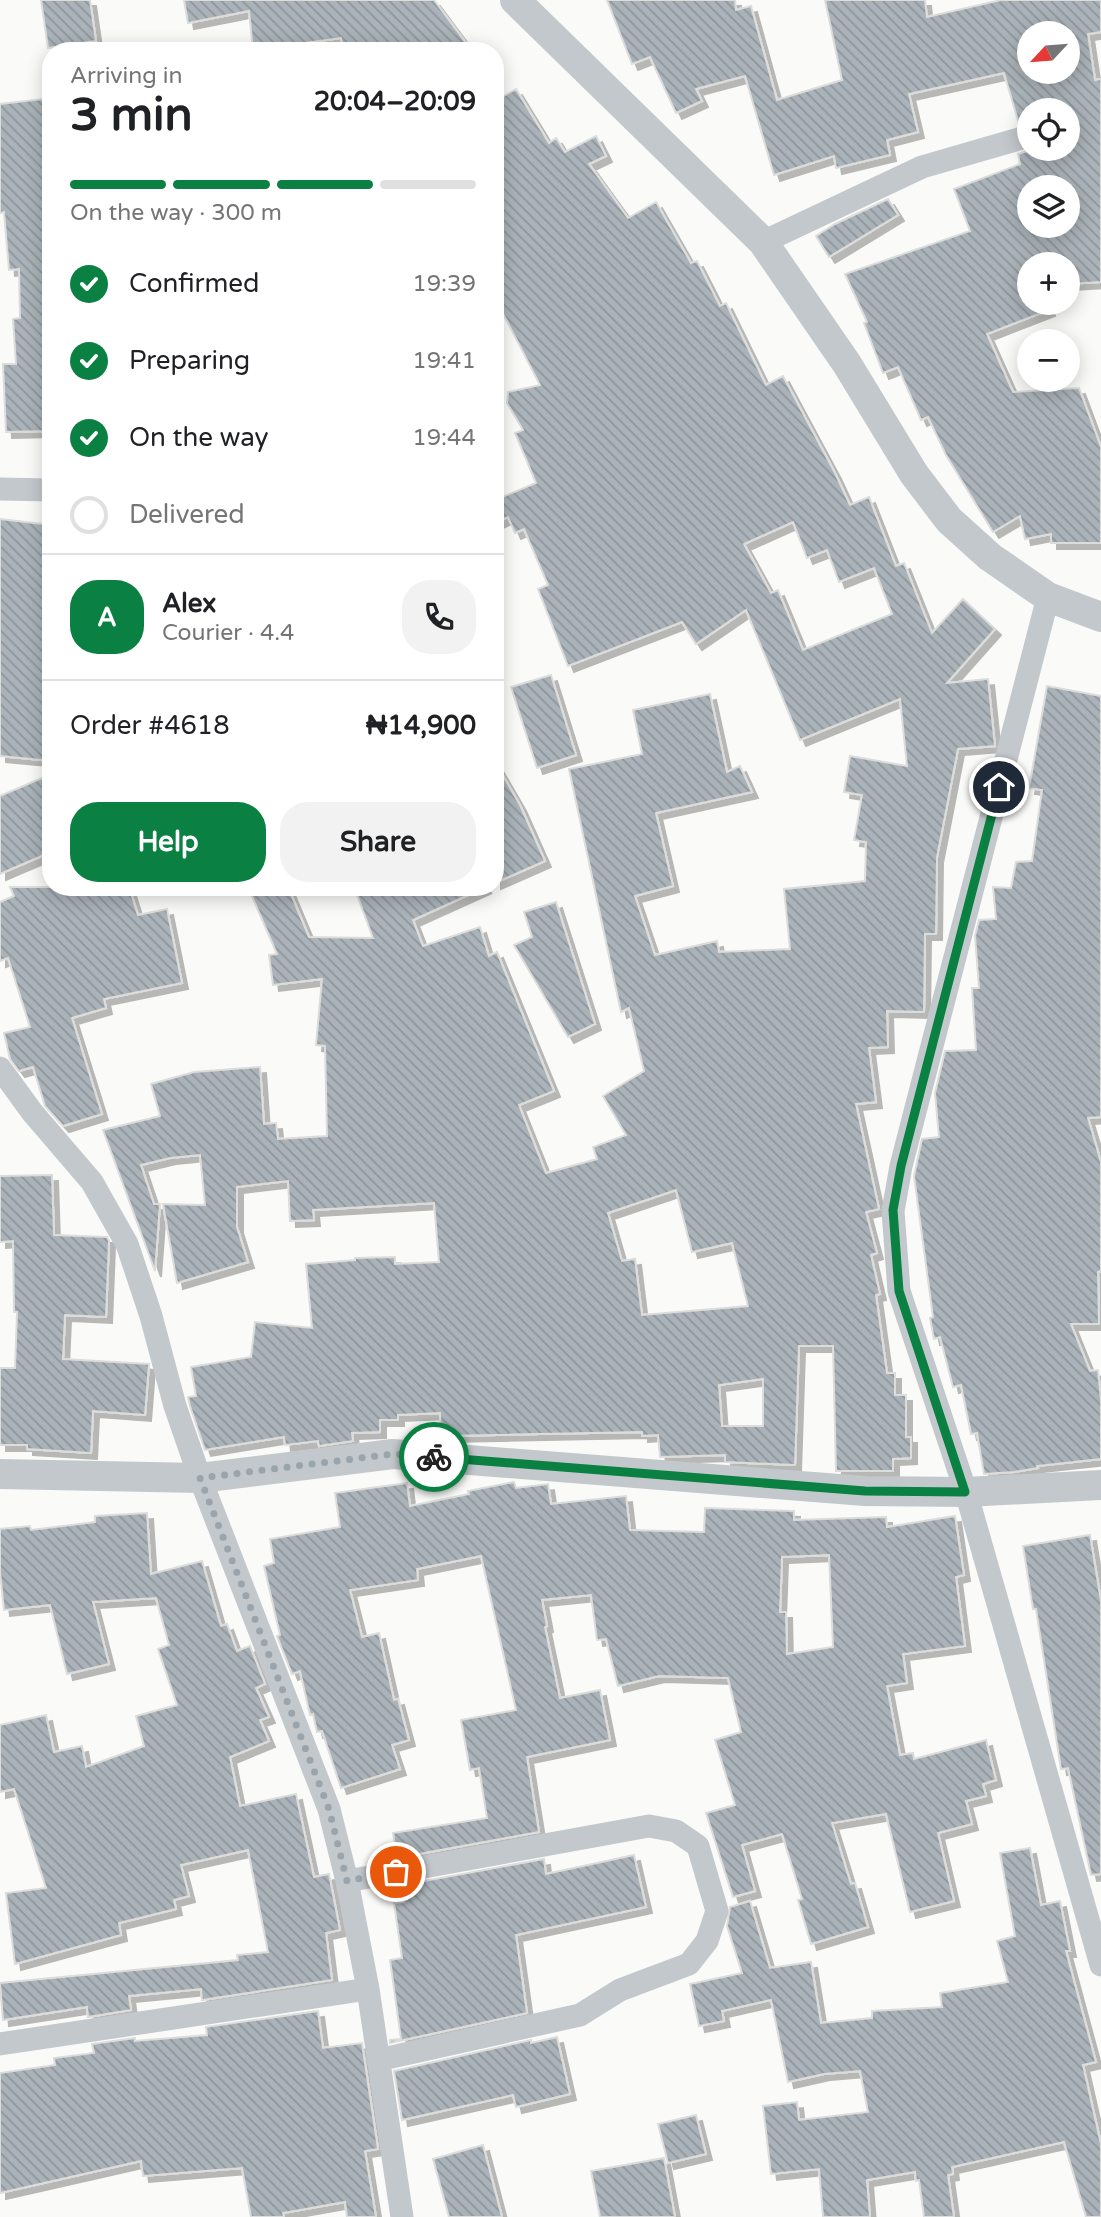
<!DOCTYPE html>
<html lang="en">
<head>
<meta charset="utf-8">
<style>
  :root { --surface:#fff; --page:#f2f2f2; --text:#202124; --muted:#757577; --line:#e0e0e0; --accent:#0b8043 }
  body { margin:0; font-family:"Varela Round",sans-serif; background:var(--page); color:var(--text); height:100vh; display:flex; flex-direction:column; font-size:26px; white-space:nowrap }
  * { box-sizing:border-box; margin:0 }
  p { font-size:23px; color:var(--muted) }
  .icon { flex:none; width:38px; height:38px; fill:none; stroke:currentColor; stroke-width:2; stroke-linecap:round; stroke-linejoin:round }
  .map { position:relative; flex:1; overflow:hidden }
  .panel { position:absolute; left:42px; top:42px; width:462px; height:854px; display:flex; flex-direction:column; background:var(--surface); border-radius:28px; box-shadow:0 4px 18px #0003 }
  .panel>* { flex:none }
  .needle { width:46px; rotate:244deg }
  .buttons { position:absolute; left:1017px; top:21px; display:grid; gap:14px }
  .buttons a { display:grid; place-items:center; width:63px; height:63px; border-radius:50%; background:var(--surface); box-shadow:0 4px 18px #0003; font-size:35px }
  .pin { position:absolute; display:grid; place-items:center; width:60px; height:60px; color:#fff; margin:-30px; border:4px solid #fff; border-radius:50%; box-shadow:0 2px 7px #0007 }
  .courier { position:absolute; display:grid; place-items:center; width:70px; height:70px; margin:-35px; border:5px solid #0b8043; border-radius:50%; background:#fff; color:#222; box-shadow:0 2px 9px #0007 }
  .summary em { font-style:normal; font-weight:700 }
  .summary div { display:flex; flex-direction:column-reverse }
  .summary { display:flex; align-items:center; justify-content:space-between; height:119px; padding:0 28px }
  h1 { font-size:46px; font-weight:700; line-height:52px }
  .bar { display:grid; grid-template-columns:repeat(4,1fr); gap:10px 7px; align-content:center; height:84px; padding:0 28px }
  .bar i { height:9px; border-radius:5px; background:var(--line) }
  .bar .on { background:var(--accent) }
  .bar p { grid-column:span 4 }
  .line { display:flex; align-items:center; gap:18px; padding:0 28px; border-top:2px solid var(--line) }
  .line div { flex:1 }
  .round { display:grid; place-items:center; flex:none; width:74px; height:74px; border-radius:28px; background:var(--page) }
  ol { padding:0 28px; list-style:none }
  li { display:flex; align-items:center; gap:21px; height:77px }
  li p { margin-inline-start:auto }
  li .icon { padding:7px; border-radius:50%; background:var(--accent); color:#fff; stroke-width:4 }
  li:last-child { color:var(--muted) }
  li i { width:38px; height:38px; border:4px solid var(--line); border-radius:50% }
  .button { display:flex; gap:14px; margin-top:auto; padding:14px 28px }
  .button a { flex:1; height:80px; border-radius:28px; background:var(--accent); color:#fff; font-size:28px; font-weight:700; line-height:80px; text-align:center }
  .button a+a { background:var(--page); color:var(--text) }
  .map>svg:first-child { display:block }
  .building { fill:url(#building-back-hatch); stroke:#dcdcda; stroke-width:2; fill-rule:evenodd; filter:url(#shadow) }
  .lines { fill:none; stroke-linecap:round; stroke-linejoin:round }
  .minor { stroke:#c3c8cc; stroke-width:23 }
  .tertiary { stroke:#c3c8cc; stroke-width:30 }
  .done { stroke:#99a4ac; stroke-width:7; stroke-dasharray:0 12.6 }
  .route { stroke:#0b8043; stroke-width:9 }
</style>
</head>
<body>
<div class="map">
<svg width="1101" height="2217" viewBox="0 0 1101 2217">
  <defs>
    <pattern id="building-back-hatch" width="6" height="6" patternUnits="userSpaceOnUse" patternTransform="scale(1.75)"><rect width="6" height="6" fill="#aab3b9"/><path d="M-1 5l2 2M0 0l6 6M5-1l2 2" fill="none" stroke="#8e969c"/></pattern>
    <filter id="shadow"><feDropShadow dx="6" dy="6" stdDeviation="0" flood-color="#0004"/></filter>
  </defs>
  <rect width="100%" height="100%" fill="#fafaf8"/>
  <!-- building -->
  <path class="building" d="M 41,0 L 90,0 L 96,41 L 48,48 Z
    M 184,0 L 434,0 L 472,51 L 343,51 L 341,38 L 253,50 L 249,11 L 188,23 Z
    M 607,0 L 735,0 L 736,10 L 751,6 L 777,100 L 842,80 L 825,0 L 925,0 L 927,17 L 1001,0 L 1101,0 L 1101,32 L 1088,34 L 1095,80 L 1101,79 L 1101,282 L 1068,284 L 1068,264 L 1029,264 L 1029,303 L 1046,303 L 1049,310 L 987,334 L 1013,392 L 1079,388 L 1101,447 L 1101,543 L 1051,543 L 1051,534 L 1025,539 L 1020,516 L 993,532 L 946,455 L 928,417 L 921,420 L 898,367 L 883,373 L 864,323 L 867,322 L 845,274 L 970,231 L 954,189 L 1020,164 L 1018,154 L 1034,149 L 1068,149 L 1068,110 L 1029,110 L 1029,122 L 1019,124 L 1004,73 L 909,94 L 918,132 L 887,140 L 890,155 L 836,168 L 834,156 L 774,175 L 745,76 L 696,89 L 702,101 L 676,113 L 650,57 L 632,64 ZM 1029,33 L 1068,33 L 1068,72 L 1029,72 ZM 1029,187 L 1068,187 L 1068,226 L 1029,226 Z
    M 516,89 L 549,143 L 556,138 L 565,152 L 596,136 L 606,156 L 589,164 L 628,218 L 656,202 L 691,263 L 697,261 L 720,306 L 726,303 L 766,385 L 783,376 L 835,473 L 850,505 L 869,497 L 896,566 L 904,563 L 932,633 L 963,599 L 995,629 L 947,683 L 988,679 L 995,746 L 958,749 L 937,857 L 936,934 L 925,934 L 924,1012 L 887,1011 L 888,1047 L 869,1048 L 876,1102 L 856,1104 L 879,1209 L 866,1212 L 877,1253 L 871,1255 L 880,1294 L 876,1295 L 887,1373 L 895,1373 L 895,1395 L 906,1395 L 906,1437 L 911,1437 L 911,1458 L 893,1459 L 893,1471 L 836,1471 L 833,1346 L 799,1346 L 795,1465 L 725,1462 L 725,1455 L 660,1457 L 658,1435 L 642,1436 L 642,1432 L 441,1436 L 440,1413 L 398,1415 L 398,1420 L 380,1420 L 380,1432 L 352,1433 L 353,1441 L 319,1446 L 318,1441 L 285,1445 L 284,1437 L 205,1450 L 190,1406 L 188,1397 L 196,1396 L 191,1367 L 251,1357 L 255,1322 L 312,1328 L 306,1264 L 355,1260 L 355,1258 L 395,1257 L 395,1264 L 439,1262 L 434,1203 L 313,1210 L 314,1220 L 290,1221 L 288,1181 L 237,1187 L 237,1227 L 248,1262 L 177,1283 L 163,1204 L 205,1205 L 200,1155 L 170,1158 L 141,1165 L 154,1204 L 160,1204 L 155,1271 L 103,1130 L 160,1116 L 151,1084 L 194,1072 L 260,1067 L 264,1124 L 276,1123 L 278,1139 L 327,1136 L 325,1046 L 316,1045 L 322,979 L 273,985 L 269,955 L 277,954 L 251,894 L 267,887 L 288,887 L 309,937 L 373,938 L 356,892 L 370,887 L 486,887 L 413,920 L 423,946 L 480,927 L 489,956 L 497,952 L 554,1091 L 519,1105 L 546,1173 L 597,1159 L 593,1147 L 626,1135 L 603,1096 L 644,1071 L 629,1008 L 621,1012 L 569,769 L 642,754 L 633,710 L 710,694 L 727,772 L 740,766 L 752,792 L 656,813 L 673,886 L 635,896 L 655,955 L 717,941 L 719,952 L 790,949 L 784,889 L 865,881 L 866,842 L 854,840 L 862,795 L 844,792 L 850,756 L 907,766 L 900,699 L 800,740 L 746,610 L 696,644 L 682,622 L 568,666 L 538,589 L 548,585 L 524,529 L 515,533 L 508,517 L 495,523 L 495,500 L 536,483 L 515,433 L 523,430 L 507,403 L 508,392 L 540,385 L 495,298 L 495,101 ZM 793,522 L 807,558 L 827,550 L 839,582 L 874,568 L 892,614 L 803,650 L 778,590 L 771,593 L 744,544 ZM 676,1190 L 692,1252 L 732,1243 L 748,1306 L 642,1315 L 635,1259 L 622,1261 L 608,1213 ZM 763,1379 L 763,1426 L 722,1426 L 719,1385 Z
    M 51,98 L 51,431 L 6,432 L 3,364 L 16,364 L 13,319 L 20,318 L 19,269 L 9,270 L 4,212 L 0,213 L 0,104 Z
    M 888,199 L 898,215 L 829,257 L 816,236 L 835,224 Z
    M 0,519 L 51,525 L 51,761 L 0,756 Z
    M 551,675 L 576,755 L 537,768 L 511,687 Z
    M 1047,686 L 1101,696 L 1101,1117 L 1088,1118 L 1101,1162 L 1101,1271 L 1098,1272 L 1099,1324 L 1071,1324 L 1090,1371 L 1098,1370 L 1101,1400 L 1101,1459 L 1037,1466 L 1038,1468 L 1014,1472 L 984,1474 L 977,1433 L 971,1434 L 961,1385 L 953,1387 L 940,1337 L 934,1339 L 930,1318 L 933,1317 L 914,1176 L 922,1139 L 939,1137 L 935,1093 L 945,1051 L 976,1050 L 972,988 L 979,988 L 975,936 L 979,920 L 996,919 L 993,887 L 1011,888 L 1016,862 L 1032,861 L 1042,790 L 1029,788 Z
    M 495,762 L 520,805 L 545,861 L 495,883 Z
    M 51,774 L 51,852 L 0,874 L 0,796 Z
    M 10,887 L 129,887 L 138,915 L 167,909 L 182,983 L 104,999 L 106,1008 L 72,1018 L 102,1114 L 63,1126 L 45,1106 L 33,1067 L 19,1071 L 10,1059 L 4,1033 L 30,1027 L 8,958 L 0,961 L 0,902 L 14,896 Z
    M 556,902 L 595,1024 L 568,1037 L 514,945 L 532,937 L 524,912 Z
    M 52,1175 L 54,1235 L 107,1237 L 109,1241 L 106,1317 L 65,1315 L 63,1359 L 149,1364 L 145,1415 L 93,1411 L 91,1453 L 27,1449 L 27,1445 L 0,1445 L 0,1368 L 15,1368 L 17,1312 L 14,1312 L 13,1241 L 0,1242 L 0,1176 Z
    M 514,1482 L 516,1488 L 548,1484 L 551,1504 L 626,1496 L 630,1530 L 704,1532 L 705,1508 L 794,1511 L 794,1520 L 886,1517 L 887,1527 L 955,1516 L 964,1575 L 956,1577 L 965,1646 L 903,1654 L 907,1683 L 887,1686 L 900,1755 L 913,1753 L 914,1759 L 986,1740 L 996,1780 L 983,1784 L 986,1796 L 966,1801 L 972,1824 L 938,1833 L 954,1901 L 910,1912 L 886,1814 L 832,1823 L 851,1884 L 855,1883 L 868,1927 L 811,1944 L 798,1900 L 802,1899 L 782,1834 L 742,1845 L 755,1891 L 733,1897 L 706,1813 L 735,1805 L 715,1740 L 741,1732 L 728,1678 L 659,1676 L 618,1686 L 606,1639 L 597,1640 L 591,1595 L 542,1600 L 547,1626 L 545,1627 L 560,1698 L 600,1690 L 610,1740 L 527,1757 L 539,1832 L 397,1858 L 393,1833 L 487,1818 L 479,1768 L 470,1770 L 461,1720 L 516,1710 L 481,1556 L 417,1569 L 418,1580 L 350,1590 L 362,1637 L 379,1633 L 394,1700 L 398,1699 L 409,1740 L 392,1745 L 400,1769 L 341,1788 L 322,1731 L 317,1732 L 313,1714 L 310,1715 L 300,1671 L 292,1674 L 277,1636 L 280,1635 L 264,1566 L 274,1563 L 270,1539 L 340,1527 L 335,1493 L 407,1483 L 410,1506 L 469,1494 L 468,1491 ZM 829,1555 L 833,1647 L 787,1654 L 786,1612 L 780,1612 L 782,1557 Z
    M 147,1513 L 151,1574 L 202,1561 L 221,1626 L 227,1624 L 237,1651 L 250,1646 L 265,1684 L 256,1688 L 269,1717 L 260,1720 L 269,1741 L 230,1757 L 240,1806 L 296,1794 L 314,1877 L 329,1874 L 340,1930 L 326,1933 L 332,1980 L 202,2000 L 201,1989 L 129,1996 L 131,2010 L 88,2017 L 87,2007 L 3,2020 L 0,1983 L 238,1960 L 237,1955 L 268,1952 L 248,1850 L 181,1865 L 189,1896 L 174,1900 L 176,1909 L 119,1923 L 121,1935 L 15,1964 L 6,1893 L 46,1888 L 14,1789 L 0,1792 L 0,1725 L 46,1715 L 54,1752 L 82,1746 L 86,1767 L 144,1746 L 136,1716 L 177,1705 L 158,1649 L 169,1645 L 156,1598 L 93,1602 L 109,1664 L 67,1674 L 50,1605 L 4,1610 L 0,1572 L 0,1529 L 30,1526 L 31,1530 L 95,1522 L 95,1516 Z
    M 1090,1535 L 1101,1601 L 1101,1874 L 1091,1875 L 1068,1768 L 1061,1769 L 1036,1609 L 1033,1609 L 1023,1546 Z
    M 1030,1848 L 1041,1905 L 1060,1901 L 1070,1951 L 1066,1951 L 1096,2062 L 1083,2065 L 1101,2144 L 1101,2217 L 1086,2217 L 1064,2142 L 952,2167 L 953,2174 L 948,2175 L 954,2217 L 924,2217 L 919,2180 L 916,2181 L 915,2172 L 867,2180 L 870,2217 L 823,2217 L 819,2169 L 771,2174 L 763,2106 L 797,2102 L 799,2120 L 868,2112 L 860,2071 L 824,2074 L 788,2082 L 771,2000 L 722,2011 L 724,2021 L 699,2026 L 690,1984 L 742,1973 L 727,1926 L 730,1907 L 750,1901 L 770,1968 L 811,1962 L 821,2023 L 872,2018 L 872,2011 L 942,2007 L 940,1993 L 1008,1982 L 997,1941 L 1015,1936 L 1000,1853 Z
    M 634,1855 L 646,1907 L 516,1935 L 527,2013 L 390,2043 L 390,2040 L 401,2039 L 390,1960 L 402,1958 L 394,1903 L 404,1902 L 402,1885 L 544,1859 L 546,1874 Z
    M 318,2011 L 323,2048 L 362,2043 L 378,2149 L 365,2151 L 376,2217 L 347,2217 L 345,2202 L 283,2213 L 284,2217 L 251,2217 L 242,2168 L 143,2176 L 141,2161 L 0,2193 L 0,2073 L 55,2065 L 54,2058 L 94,2053 L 92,2044 L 135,2038 L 135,2041 L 207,2035 L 206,2027 Z
    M 557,2037 L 570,2094 L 516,2107 L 513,2095 L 402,2120 L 394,2071 L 531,2040 L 531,2043 Z
    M 696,2115 L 706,2154 L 668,2163 L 658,2124 Z
    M 483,2145 L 502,2217 L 449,2217 L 433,2159 Z
    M 664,2158 L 675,2217 L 600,2217 L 591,2171 Z"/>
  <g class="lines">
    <!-- minor -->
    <path class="minor" d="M 763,242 L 922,167 L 1029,136
      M 0,489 L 51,490
      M 1048,597 L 901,1166 L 893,1211 L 899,1291 L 966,1492 L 1101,1965
      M 0,1068 L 32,1112 L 92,1182 L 127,1244 L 151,1316 L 175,1406 L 200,1478 L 329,1809 L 347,1881 L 368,1989 L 402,2217
      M 347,1881 L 649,1826 L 676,1831 L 698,1846 L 717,1911 L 707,1941 L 689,1964 L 620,1990 L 580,2015 L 378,2060
      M 0,2044 L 368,1989"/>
    <!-- tertiary -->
    <path class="tertiary" d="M 515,0 L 763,242 L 847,364 L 914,474 L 949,520 L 990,557 L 1048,597 L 1101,617
      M 0,1474 L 200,1478 L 393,1454 L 865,1491 L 966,1492 L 1101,1485"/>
  </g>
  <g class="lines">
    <!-- done -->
    <path class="done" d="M 396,1872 L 347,1881 L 329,1809 L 200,1478 L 393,1454 L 434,1457"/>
    <!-- route -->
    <path class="route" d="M 434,1457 L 865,1491 L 965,1492 L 899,1291 L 893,1210 L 901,1166 L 999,787"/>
  </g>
</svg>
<div class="buttons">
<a><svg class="needle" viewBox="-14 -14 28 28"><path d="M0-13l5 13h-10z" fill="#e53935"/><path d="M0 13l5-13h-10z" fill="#757577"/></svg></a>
<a><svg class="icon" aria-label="locate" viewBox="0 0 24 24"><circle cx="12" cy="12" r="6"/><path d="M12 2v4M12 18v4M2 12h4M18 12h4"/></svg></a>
<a><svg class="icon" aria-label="layers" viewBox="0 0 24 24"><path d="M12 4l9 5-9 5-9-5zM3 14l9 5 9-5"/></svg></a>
<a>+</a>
<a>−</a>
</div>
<div class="pin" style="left:396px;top:1872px;background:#ea580c"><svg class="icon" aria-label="bag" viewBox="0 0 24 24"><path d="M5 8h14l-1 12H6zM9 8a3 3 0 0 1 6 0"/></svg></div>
<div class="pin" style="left:999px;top:787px;background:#1f2937"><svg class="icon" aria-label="home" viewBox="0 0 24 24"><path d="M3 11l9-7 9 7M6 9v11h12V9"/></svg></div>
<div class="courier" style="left:434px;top:1457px"><svg class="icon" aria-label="bike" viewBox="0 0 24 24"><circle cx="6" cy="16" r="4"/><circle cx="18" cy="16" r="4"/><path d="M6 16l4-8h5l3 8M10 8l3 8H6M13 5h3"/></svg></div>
<section class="panel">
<div class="summary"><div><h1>3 min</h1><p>Arriving in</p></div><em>20:04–20:09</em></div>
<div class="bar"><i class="on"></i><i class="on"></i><i class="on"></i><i></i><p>On the way · 300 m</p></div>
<ol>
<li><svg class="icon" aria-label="check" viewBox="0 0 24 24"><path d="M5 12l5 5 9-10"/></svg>Confirmed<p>19:39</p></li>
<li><svg class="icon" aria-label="check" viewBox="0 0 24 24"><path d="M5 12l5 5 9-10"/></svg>Preparing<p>19:41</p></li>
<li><svg class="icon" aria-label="check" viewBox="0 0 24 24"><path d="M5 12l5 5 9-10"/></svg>On the way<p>19:44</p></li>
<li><i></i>Delivered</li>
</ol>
<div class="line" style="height:126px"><b class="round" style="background:var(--accent);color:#fff">A</b><div><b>Alex</b><p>Courier · 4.4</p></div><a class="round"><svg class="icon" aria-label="phone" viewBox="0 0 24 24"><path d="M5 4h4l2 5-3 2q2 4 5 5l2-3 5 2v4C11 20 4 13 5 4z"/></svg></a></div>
<div class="line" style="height:91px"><div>Order #4618</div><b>₦14,900</b></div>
<div class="button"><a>Help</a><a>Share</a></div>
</section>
</div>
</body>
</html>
